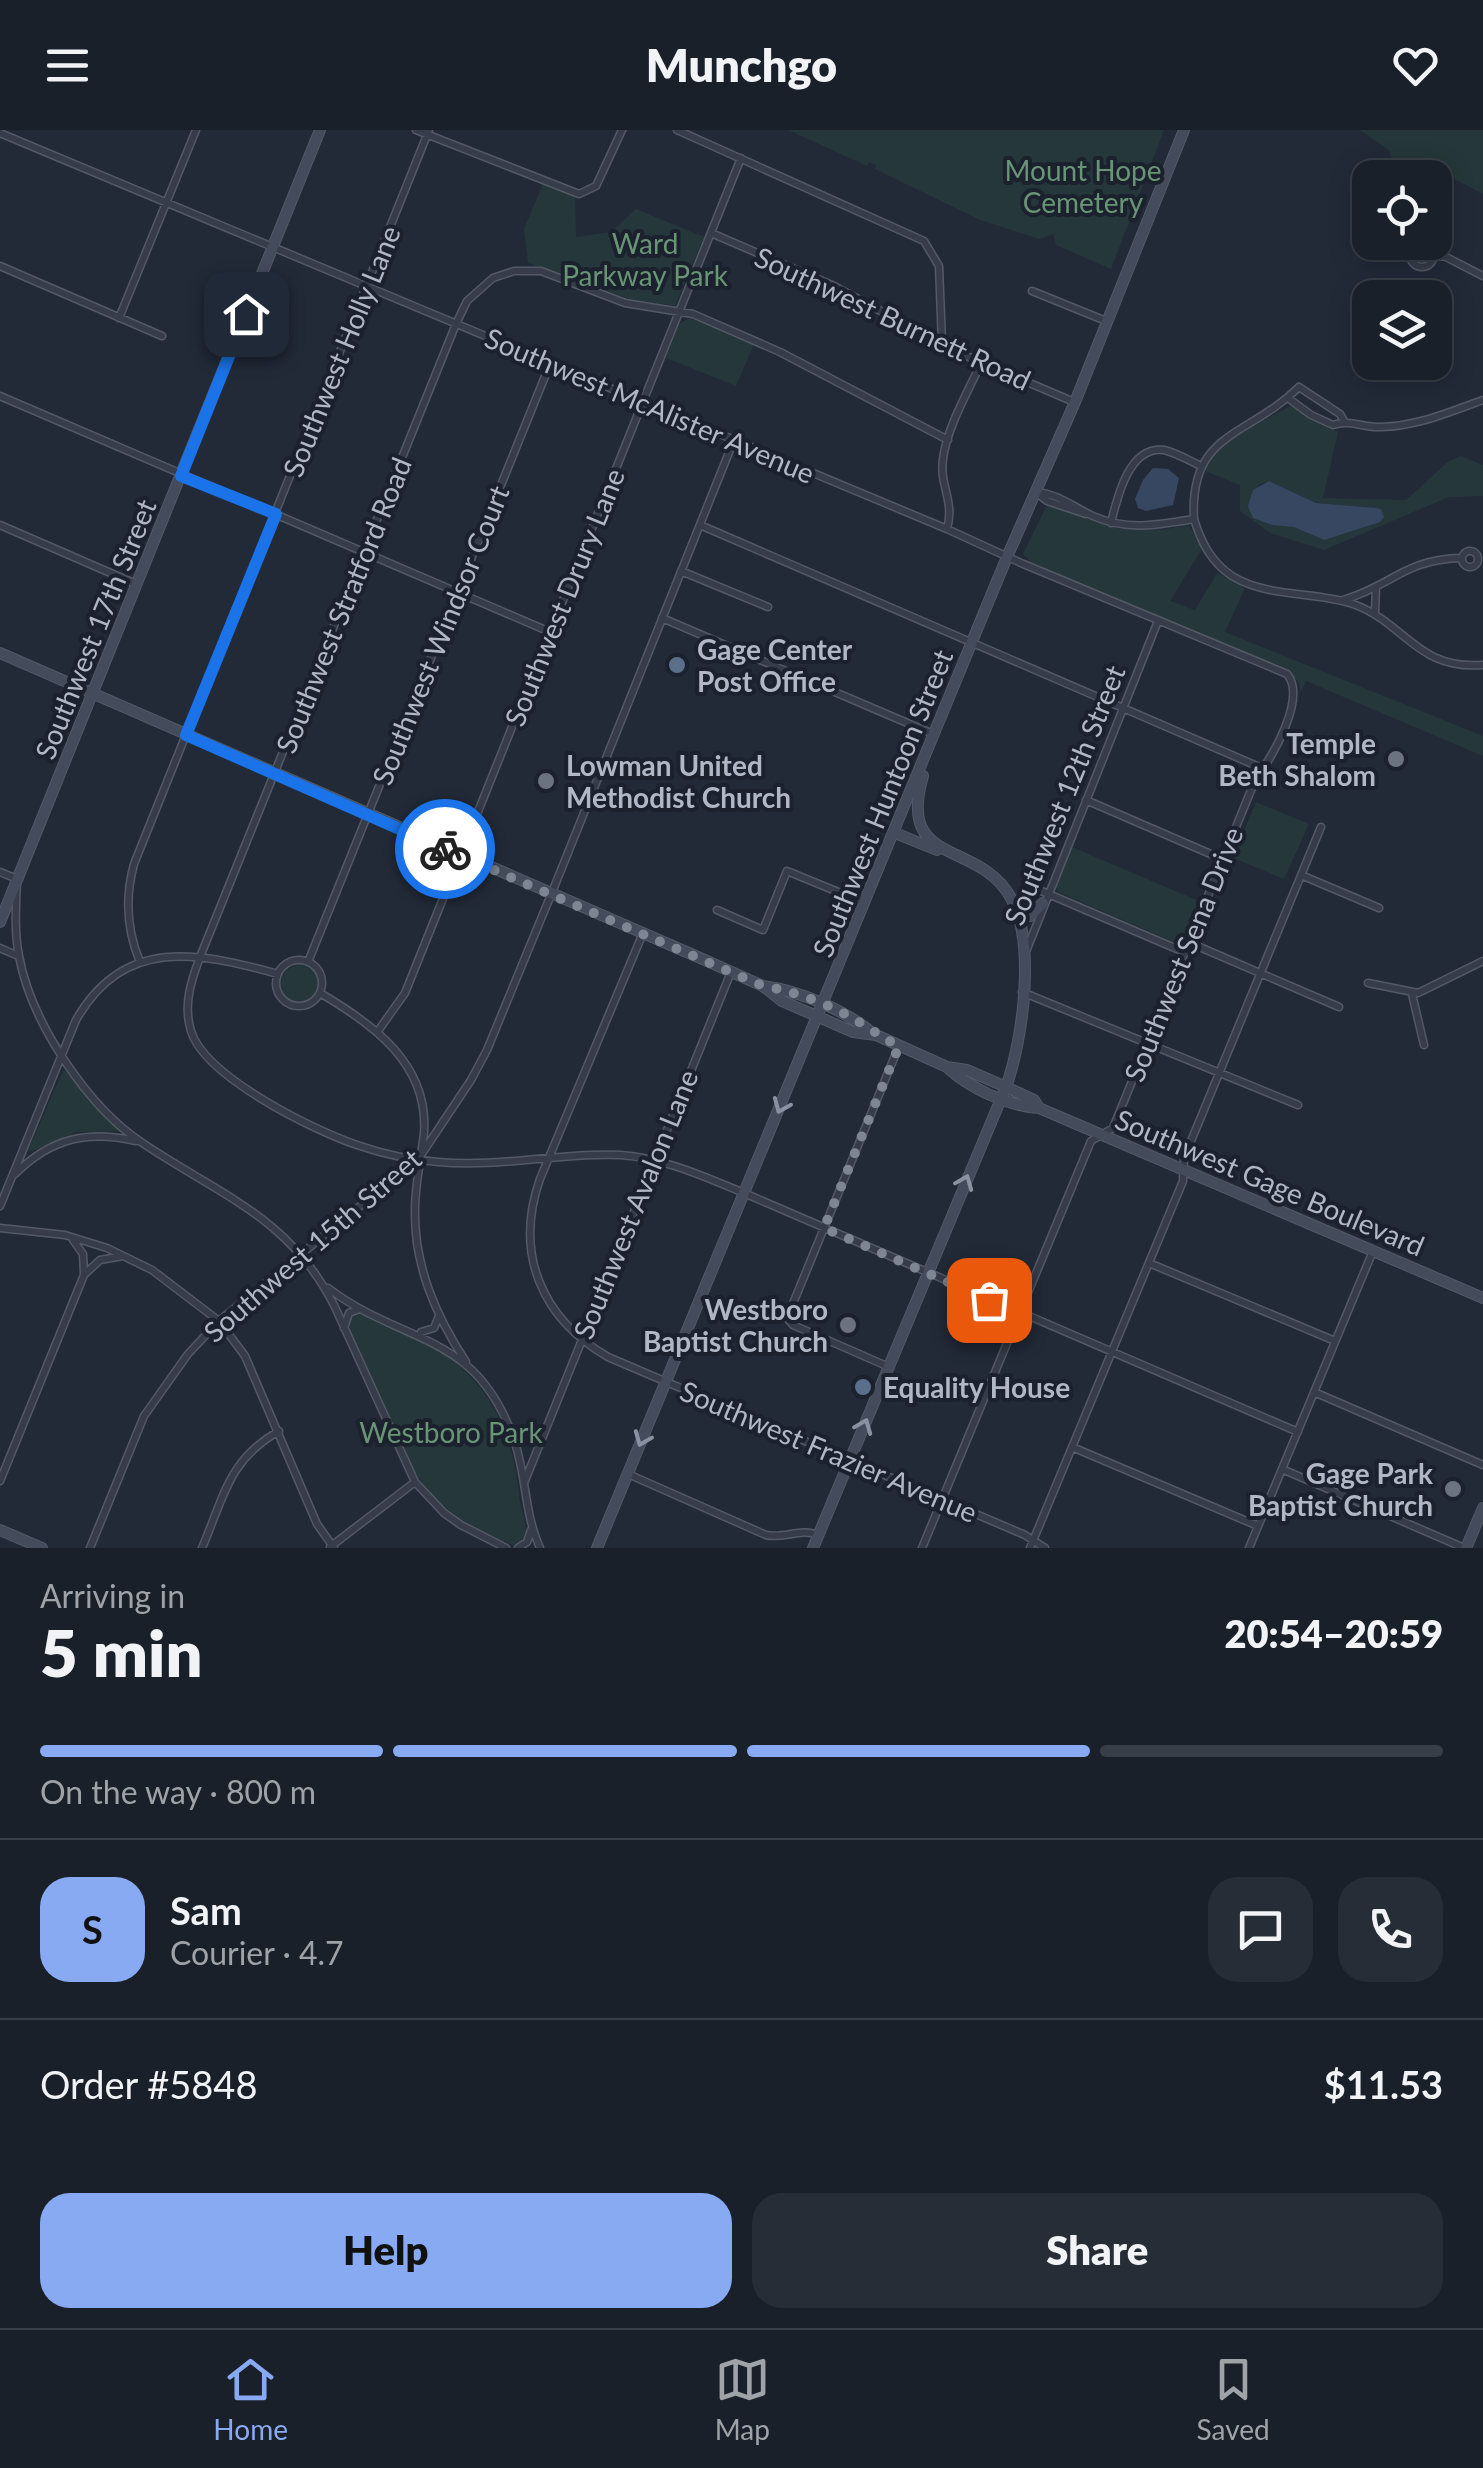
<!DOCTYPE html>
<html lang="en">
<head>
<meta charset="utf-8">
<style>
  :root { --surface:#1a202a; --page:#272d36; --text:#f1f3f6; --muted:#9fa3a8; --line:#383e47; --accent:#88aaf2 }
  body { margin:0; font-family:Lato,sans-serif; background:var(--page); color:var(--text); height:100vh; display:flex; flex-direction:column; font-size:38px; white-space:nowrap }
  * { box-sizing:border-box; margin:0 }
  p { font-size:32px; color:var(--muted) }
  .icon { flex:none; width:55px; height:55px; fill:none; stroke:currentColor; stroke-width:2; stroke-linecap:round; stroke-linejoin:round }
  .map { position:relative; height:1418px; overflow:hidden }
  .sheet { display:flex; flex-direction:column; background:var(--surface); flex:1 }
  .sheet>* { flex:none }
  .fabs { position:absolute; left:1352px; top:30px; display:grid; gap:20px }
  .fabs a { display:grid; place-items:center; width:100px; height:100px; border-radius:20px; background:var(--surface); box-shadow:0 5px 25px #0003,0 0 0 2px var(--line); font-size:50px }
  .pin { position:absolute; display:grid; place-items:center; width:85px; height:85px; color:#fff; margin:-42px; border-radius:20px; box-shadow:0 5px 15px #0006 }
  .courier { position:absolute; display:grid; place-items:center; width:100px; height:100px; margin:-50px; border:8px solid #1a73e8; border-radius:50%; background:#fff; color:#222; box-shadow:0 2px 12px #0007 }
  .overview em { font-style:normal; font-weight:800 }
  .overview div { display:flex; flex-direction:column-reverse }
  .overview { display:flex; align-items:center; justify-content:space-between; height:170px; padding:0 40px }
  h1 { font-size:65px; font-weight:800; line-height:75px }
  .bar { display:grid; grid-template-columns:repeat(4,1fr); gap:15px 10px; align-content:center; height:120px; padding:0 40px }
  .bar i { height:12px; border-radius:8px; background:var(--line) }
  .bar .selected { background:var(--accent) }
  .bar p { grid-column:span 4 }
  .line { display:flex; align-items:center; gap:25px; padding:0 40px; border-top:2px solid var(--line) }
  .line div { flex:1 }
  .round { display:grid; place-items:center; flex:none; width:105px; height:105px; border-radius:30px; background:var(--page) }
  .button { display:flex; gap:20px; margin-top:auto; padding:20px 40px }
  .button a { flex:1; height:115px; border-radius:30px; background:var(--accent); color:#111; font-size:40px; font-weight:800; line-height:115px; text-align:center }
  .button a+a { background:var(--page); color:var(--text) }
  header { display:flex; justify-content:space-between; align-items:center; height:130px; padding:0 40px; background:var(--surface); font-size:45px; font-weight:800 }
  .dock { display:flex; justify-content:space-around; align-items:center; height:140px; border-top:2px solid var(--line); background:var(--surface); font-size:28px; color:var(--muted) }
  .dock a { display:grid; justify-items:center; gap:5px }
  .dock .selected { color:var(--accent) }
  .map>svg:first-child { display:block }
  .green { fill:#25373a; fill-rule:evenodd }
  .water { fill:#384761 }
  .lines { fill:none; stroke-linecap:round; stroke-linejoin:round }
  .street-casing { stroke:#535a66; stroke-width:9 }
  .secondary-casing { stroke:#535a66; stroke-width:12 }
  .street { stroke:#363c49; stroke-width:6 }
  .secondary { stroke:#444b5b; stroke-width:10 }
  .oneway { stroke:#8a91a0 }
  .done { stroke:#7e8694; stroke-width:10; stroke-dasharray:0 18 }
  .route { stroke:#1a73e8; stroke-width:12 }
  .service-dot { fill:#5c6f8a; stroke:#1b212d; stroke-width:4 }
  .worship-dot { fill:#6b7280; stroke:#1b212d; stroke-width:4 }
  .labels { text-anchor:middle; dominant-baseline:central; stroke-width:8; stroke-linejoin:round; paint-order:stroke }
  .park-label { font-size:28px; fill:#699476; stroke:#1b212d }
  .street-label { font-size:28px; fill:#b0b7c5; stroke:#1b212d }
  .poi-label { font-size:28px; font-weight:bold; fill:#b0b7c5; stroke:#1b212d; text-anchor:start }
</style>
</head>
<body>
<header><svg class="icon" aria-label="menu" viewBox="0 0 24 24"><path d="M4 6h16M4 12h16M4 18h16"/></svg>Munchgo<svg class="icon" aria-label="heart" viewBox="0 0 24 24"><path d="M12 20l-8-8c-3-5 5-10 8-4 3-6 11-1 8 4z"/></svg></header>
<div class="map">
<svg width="1483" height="1418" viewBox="0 0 1483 1418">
  <rect width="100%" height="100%" fill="#222a38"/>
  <!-- green -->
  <path class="green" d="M 788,0 L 1164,0 L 1111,139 L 1056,115 L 1053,104 L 1040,109 L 980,90 L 875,39 L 876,35 L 869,32 L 867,36 Z
    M 1360,0 L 1483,0 L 1483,64 L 1418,30 L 1394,35 L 1389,20 Z
    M 543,54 L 575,66 L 576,107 L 611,102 L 636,79 L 704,107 L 675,176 L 629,169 L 528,133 L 524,99 Z
    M 691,187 L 754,214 L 736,256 L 666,228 L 679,194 Z
    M 1292,275 L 1312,291 L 1338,302 L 1323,368 L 1406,370 L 1449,331 L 1461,326 L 1483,335 L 1483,366 L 1449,367 L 1324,420 L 1270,403 L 1240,381 L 1240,355 L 1205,341 L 1215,324 L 1232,308 ZM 1269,351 L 1316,373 L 1376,378 L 1324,410 L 1294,397 L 1258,355 Z
    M 1047,375 L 1120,399 L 1160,400 L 1189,395 L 1202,419 L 1170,471 L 1195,480 L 1217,443 L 1245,458 L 1225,502 L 1483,606 L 1483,626 L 1306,551 L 1301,562 L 1298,551 L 1289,542 L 1033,434 L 1023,424 Z
    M 1256,672 L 1309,694 L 1284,749 L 1233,728 Z
    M 1072,717 L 1201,772 L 1184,812 L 1174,812 L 1058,762 L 1056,756 Z
    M281 854a19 19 0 1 1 38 0a19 19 0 1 1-38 0Z
    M 64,939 L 119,1001 L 77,1002 L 30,1022 L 29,1018 Z
    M 359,1183 C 455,1216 510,1262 519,1366 C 521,1381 530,1398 523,1411 L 513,1415 C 491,1406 470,1397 451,1382 C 399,1341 375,1259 350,1199 L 350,1189 Z"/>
  <!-- water -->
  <path class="water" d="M 1153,338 L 1168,339 L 1179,348 L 1173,375 L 1146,381 L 1138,378 L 1135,369 L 1143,350 Z
    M 1269,351 L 1316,373 L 1376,378 L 1381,379 L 1384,387 L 1380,392 L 1324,410 L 1294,397 L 1272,395 L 1253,388 L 1248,376 L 1253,360 Z"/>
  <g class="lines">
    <defs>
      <path id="street" d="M 416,0 L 579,64 L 596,56 L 622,0
        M 677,0 L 924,111 L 939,136 L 942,213
        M 0,3 L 947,399 L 1021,433 L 1287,544 C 1307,567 1273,627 1256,648 L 1113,998 L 1091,1011 L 922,1418
        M 711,103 L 834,156 L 955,221 L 1074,272
        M1410 125a12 12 0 1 1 24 0a12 12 0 1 1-24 0Z
        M 1434,125 L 1446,127 L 1483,146
        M 0,136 L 162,206
        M 1032,161 L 1106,191
        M 119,188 L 196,0
        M 0,266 L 550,502
        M 1288,268 L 1311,285 L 1333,295 C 1350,289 1364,298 1381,297 C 1418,296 1449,282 1483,270
        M 948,310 L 780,222 L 693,184 L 625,173 L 541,141 L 514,141 L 493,148 L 467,171 L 456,194 L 200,827 C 191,851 183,875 191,901 C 205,947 313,1000 357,1015 C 383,1024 411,1030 438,1032 C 500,1038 560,1022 621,1025 C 664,1028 705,1047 744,1063 L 1298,1302
        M 1036,362 C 1059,364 1073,377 1093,386 C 1126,401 1159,395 1194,389 C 1201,412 1211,432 1232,446 C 1268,468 1314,461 1353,474 C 1406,493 1416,540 1483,535
        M 1038,364 L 1047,371 L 1086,384
        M 1194,389 C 1189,301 1249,307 1299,257 L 1340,284 L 1344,291
        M 1111,393 C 1117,368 1129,315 1164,320 C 1177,323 1190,331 1201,336
        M 0,395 L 136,454
        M 700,395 L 1264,639
        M 947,399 C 955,370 939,356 943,329 C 947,297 968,262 981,233
        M1462 429a8 8 0 1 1 16 0a8 8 0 1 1-16 0Z
        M 681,441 L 768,477
        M 1343,470 C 1392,456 1404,429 1462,428
        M 1375,483 L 1376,457
        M 662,488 L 933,604
        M 1086,670 L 1222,729
        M 0,742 L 17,749 C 16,775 14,801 19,826 C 31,892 88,978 144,1014 C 220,1065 289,1087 334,1175 L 415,1352 L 444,1383 L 461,1395 L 506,1418
        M 1301,745 L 1379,778
        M 1039,760 L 1184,822
        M 717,780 L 763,800 L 787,741 L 865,773
        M 643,803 L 540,1049 C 514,1123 541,1188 608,1227 L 1025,1405 L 1045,1418
        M 1188,812 L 1339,877
        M 0,818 L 16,825
        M 1027,819 L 1158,491
        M276 853a23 23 0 1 1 46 0a23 23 0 1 1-46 0Z
        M 140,832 C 127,801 125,767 134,734 L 429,0
        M 308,832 L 550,234
        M 1368,853 L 1418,863 L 1483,831
        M 1022,862 L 1298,975
        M 320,863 C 373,894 429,934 424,1003 C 421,1029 415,1054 415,1080 C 414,1136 436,1186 466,1232
        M 1412,864 L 1424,915
        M 378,901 L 405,863 L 741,28
        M 15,1044 C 51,1008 88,1000 136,1011
        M 0,1076 L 76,890 C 124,806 198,822 278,844
        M 0,1098 L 65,1105 L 107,1118 L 152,1140 L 219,1191 L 245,1226 L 317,1394 L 334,1418
        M 73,1110 L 83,1124 L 84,1144
        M 1149,1133 L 1335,1211
        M 328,1158 C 403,1215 475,1201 513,1307 C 527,1344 523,1380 540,1418
        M 344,1198 L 349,1183 L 359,1179
        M 421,1202 L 434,1198 L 439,1186
        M 889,1237 L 793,1195 L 787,1188 L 899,916
        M 1314,1262 L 1483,1335
        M 1072,1317 L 1258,1396
        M 1282,1339 L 1464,1418
        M 628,1344 L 766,1405 C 783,1409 802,1398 817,1405
        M 0,1351 L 84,1145 L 100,1130 L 123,1126
        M 524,1353 L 731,842
        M 330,1417 L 415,1352
        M 90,1418 L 144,1286 L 188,1224 L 219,1191 L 419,1028 L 471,950 L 487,920 L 555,755 L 734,310
        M 202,1418 C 224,1367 228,1330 279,1301
        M 518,1418 L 527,1412 L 531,1400
        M 1030,1418 L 1183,1051 L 1184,1028 L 1321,697
        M 1249,1418 L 1373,1121"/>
      <path id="secondary" d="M 0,523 L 698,827 L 763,856 L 782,871 L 853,902 L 876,905 L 947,937 L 967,940 L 1006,957 L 1034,970 L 1039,978
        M 895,703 L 937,720
        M 1017,780 L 1030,786 L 1043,773
        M 0,792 L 320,0
        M 763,856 C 801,861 845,880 875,905
        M 948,938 C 971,959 1008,976 1039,978 L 1483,1168
        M 0,1400 L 42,1418
        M 597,1418 L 1007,427 L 1075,272 L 1184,0
        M 813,1418 L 1006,957 C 1023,910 1036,813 1011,768 C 979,709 896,738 923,646
        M 1466,1418 L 1483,1378"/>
    </defs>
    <!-- street casing -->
    <use href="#street" class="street-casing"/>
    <!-- secondary casing -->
    <use href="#secondary" class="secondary-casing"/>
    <!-- street -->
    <use href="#street" class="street"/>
    <!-- secondary -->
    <use href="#secondary" class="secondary"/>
  </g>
  <!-- one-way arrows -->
  <defs><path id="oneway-chevron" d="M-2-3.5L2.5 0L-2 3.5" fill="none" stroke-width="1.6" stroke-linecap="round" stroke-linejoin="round" transform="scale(2.5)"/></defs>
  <g class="oneway">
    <use href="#oneway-chevron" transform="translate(781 976) rotate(113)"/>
    <use href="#oneway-chevron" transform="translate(965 1052) rotate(-68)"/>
    <use href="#oneway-chevron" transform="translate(864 1296) rotate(-68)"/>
    <use href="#oneway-chevron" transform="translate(642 1309) rotate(112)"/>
  </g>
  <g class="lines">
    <!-- done -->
    <path class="done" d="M 445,719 L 763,856 C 794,861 832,875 859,892 C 873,900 884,909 899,916 L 824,1098 L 989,1170"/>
    <!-- route -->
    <path class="route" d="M 246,184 L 181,346 L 276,384 L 186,605 L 445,719"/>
  </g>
  <!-- markers -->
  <g class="service-dot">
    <circle cx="677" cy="535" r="10"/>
    <circle cx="863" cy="1257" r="10"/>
  </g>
  <g class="worship-dot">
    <circle cx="1396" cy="629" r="10"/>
    <circle cx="546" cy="651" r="10"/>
    <circle cx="848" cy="1195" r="10"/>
    <circle cx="1453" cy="1359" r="10"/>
  </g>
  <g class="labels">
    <!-- park labels -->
    <g class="park-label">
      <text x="1083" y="40">Mount Hope<tspan x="1083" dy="32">Cemetery</tspan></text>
      <text x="645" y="113">Ward<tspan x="645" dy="32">Parkway Park</tspan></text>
      <text x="451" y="1302">Westboro Park</text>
    </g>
    <!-- street labels -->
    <g class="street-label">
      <text transform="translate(893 188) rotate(25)">Southwest Burnett Road</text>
      <text transform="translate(341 221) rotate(-68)">Southwest Holly Lane</text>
      <text transform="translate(650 275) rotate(23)">Southwest McAlister Avenue</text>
      <text transform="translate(564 467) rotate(-68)">Southwest Drury Lane</text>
      <text transform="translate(343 475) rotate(-68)">Southwest Stratford Road</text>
      <text transform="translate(95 499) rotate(-68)">Southwest 17th Street</text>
      <text transform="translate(440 505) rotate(-68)">Southwest Windsor Court</text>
      <text transform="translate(1064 665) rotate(-68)">Southwest 12th Street</text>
      <text transform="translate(882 673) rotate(-68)">Southwest Huntoon Street</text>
      <text transform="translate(1183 824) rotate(-68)">Southwest Sena Drive</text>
      <text transform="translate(1270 1052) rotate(23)">Southwest Gage Boulevard</text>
      <text transform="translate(635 1074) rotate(-68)">Southwest Avalon Lane</text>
      <text transform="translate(312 1115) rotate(-41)">Southwest 15th Street</text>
      <text transform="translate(829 1321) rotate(23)">Southwest Frazier Avenue</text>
    </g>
    <!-- poi labels -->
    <g class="poi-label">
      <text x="697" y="519">Gage Center<tspan x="697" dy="32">Post Office</tspan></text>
      <text x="1376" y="613" text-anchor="end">Temple<tspan x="1376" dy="32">Beth Shalom</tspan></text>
      <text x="566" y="635">Lowman United<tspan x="566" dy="32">Methodist Church</tspan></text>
      <text x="828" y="1179" text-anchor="end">Westboro<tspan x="828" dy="32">Baptist Church</tspan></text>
      <text x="883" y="1257">Equality House</text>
      <text x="1433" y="1343" text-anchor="end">Gage Park<tspan x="1433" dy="32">Baptist Church</tspan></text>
    </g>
  </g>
</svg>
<div class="fabs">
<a><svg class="icon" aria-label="locate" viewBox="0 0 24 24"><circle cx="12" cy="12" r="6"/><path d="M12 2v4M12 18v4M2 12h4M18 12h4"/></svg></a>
<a><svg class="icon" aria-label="layers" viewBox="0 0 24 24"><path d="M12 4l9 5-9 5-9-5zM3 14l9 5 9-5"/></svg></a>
</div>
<div class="pin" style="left:989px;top:1170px;background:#ea580c"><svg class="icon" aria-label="bag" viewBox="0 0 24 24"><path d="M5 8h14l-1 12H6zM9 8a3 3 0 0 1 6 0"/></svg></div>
<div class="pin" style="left:246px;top:184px;background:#1f2937"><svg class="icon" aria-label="home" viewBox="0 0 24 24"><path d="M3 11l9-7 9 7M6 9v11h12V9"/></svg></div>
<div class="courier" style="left:445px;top:719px"><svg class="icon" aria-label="bike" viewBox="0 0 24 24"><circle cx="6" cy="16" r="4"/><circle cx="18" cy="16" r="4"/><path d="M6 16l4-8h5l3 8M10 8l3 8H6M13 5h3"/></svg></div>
</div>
<section class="sheet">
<div class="overview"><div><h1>5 min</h1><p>Arriving in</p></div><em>20:54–20:59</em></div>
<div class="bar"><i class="selected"></i><i class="selected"></i><i class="selected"></i><i></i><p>On the way · 800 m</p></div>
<div class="line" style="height:180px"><b class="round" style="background:var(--accent);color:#111">S</b><div><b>Sam</b><p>Courier · 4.7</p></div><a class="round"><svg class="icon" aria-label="chat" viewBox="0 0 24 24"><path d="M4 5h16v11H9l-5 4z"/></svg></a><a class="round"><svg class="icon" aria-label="phone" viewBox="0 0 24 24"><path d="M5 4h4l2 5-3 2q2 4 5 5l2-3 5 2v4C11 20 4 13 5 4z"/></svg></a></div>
<div class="line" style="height:130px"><div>Order #5848</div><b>$11.53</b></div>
<div class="button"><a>Help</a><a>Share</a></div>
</section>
<nav class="dock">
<a class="selected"><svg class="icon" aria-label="home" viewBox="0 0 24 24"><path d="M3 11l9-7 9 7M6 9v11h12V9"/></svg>Home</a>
<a><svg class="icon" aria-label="map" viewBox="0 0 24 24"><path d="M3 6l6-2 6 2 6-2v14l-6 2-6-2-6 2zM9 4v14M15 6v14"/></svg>Map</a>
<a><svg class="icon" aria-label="saved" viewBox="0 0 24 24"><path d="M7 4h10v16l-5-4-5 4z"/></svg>Saved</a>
</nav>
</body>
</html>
